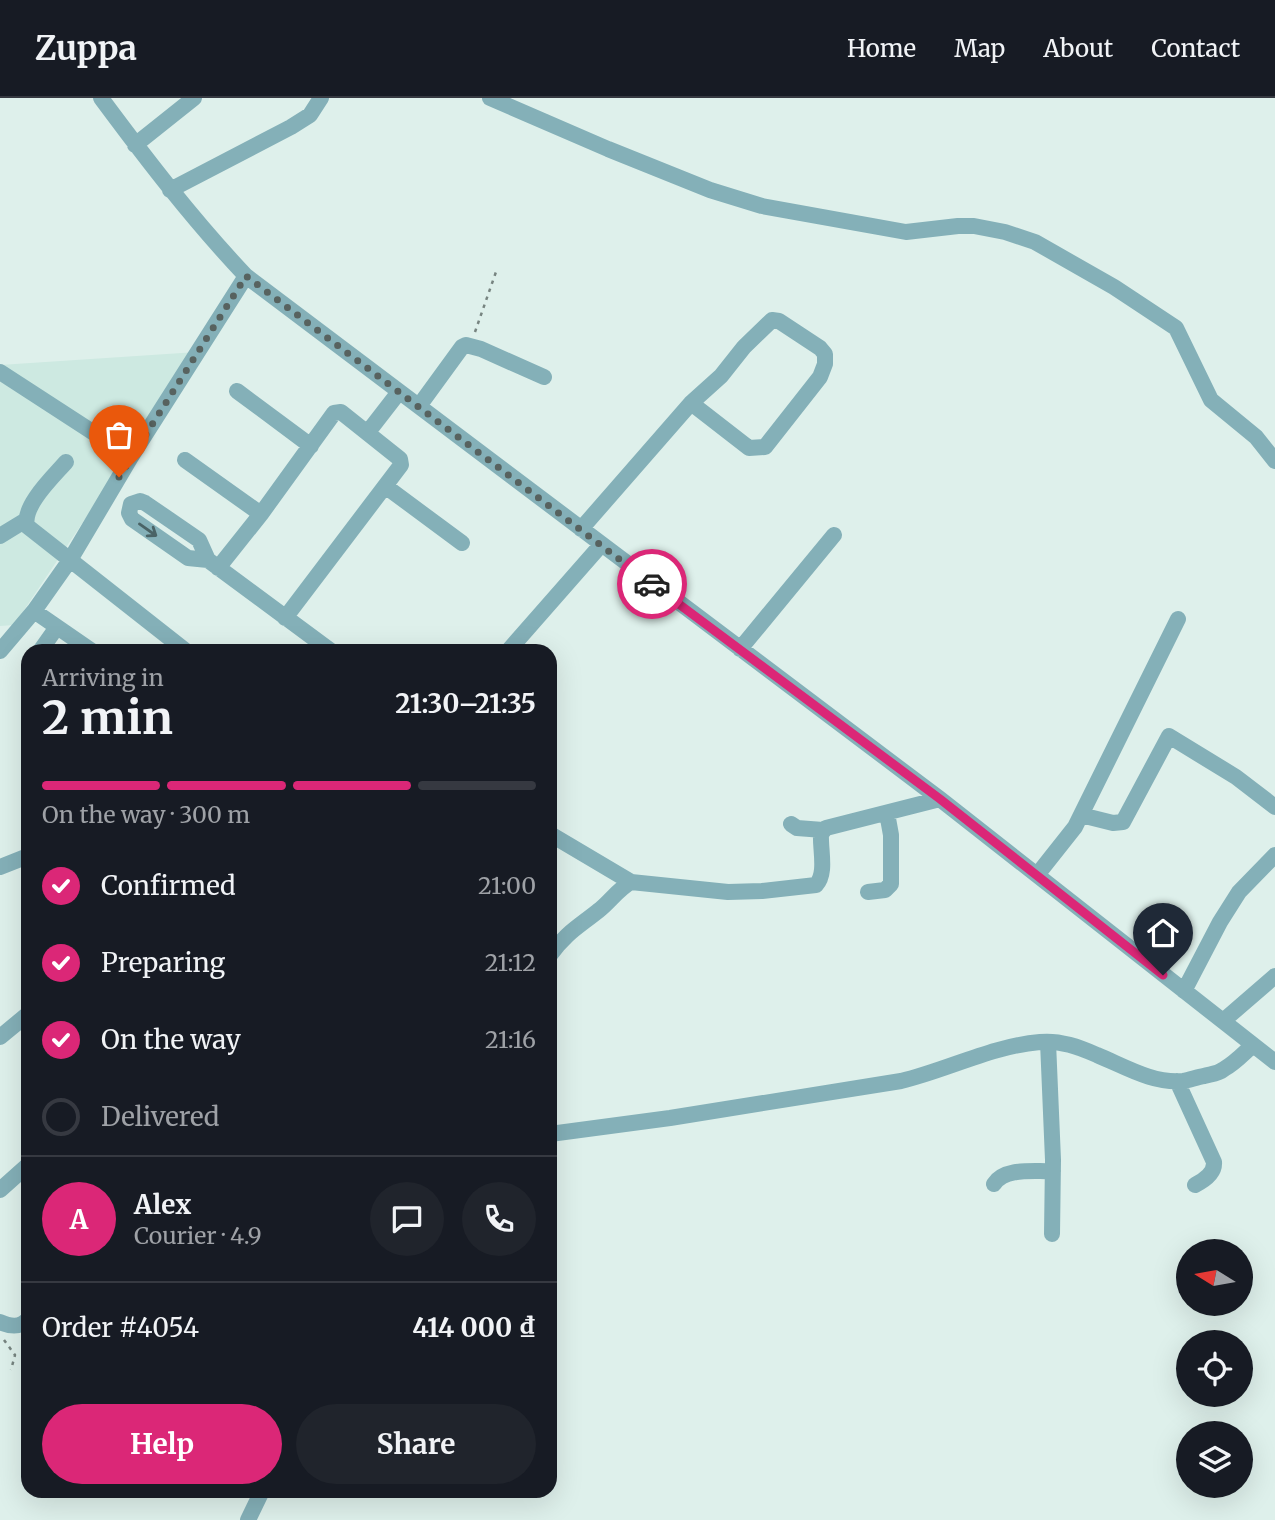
<!DOCTYPE html>
<html lang="en">
<head>
<meta charset="utf-8">
<style>
  :root { --surface:#171b24; --page:#20242c; --text:#f1f3f6; --muted:#9ea1a6; --line:#363941; --accent:#db2777 }
  body { margin:0; font-family:Merriweather,serif; background:var(--page); color:var(--text); height:100vh; display:flex; flex-direction:column; font-size:26px; white-space:nowrap }
  * { box-sizing:border-box; margin:0 }
  p { font-size:23px; color:var(--muted) }
  .icon { flex:none; width:38px; height:38px; fill:none; stroke:currentColor; stroke-width:2; stroke-linecap:round; stroke-linejoin:round }
  .map { position:relative; flex:1; overflow:hidden }
  .drawer { position:absolute; left:21px; top:546px; width:536px; height:854px; display:flex; flex-direction:column; background:var(--surface); border-radius:21px; box-shadow:0 7px 28px #0002 }
  .drawer>* { flex:none }
  .needle { width:46px; rotate:281deg }
  .fabs { position:absolute; left:1176px; top:1141px; display:grid; gap:14px }
  .fabs a { display:grid; place-items:center; width:77px; height:77px; border-radius:50%; background:var(--surface); box-shadow:0 7px 28px #0002; font-size:35px }
  .pin { position:absolute; display:grid; place-items:center; width:60px; height:60px; color:#fff; margin:-72px -30px; border-radius:50% 50% 50% 0; rotate:-45deg; box-shadow:0 0 7px #0007 }
  .pin .icon { rotate:45deg }
  .courier { position:absolute; display:grid; place-items:center; width:70px; height:70px; margin:-35px; border:5px solid #db2777; border-radius:50%; background:#fff; color:#222; box-shadow:0 2px 9px #0007 }
  .summary em { font-style:normal; font-weight:700 }
  .summary div { display:flex; flex-direction:column-reverse }
  .summary { display:flex; align-items:center; justify-content:space-between; height:119px; padding:0 21px }
  h1 { font-size:46px; font-weight:700; line-height:52px }
  .bar { display:grid; grid-template-columns:repeat(4,1fr); gap:10px 7px; align-content:center; height:84px; padding:0 21px }
  .bar i { height:9px; border-radius:5px; background:var(--line) }
  .bar .on { background:var(--accent) }
  .bar p { grid-column:span 4 }
  .line { display:flex; align-items:center; gap:18px; padding:0 21px; border-top:2px solid var(--line) }
  .line div { flex:1 }
  .round { display:grid; place-items:center; flex:none; width:74px; height:74px; border-radius:37px; background:var(--page) }
  ol { padding:0 21px; list-style:none }
  li { display:flex; align-items:center; gap:21px; height:77px }
  li p { margin-inline-start:auto }
  li .icon { padding:7px; border-radius:50%; background:var(--accent); color:#fff; stroke-width:4 }
  li:last-child { color:var(--muted) }
  li i { width:38px; height:38px; border:4px solid var(--line); border-radius:50% }
  .action { display:flex; gap:14px; margin-top:auto; padding:14px 21px }
  .action a { flex:1; height:80px; border-radius:42px; background:var(--accent); color:#fff; font-size:28px; font-weight:700; line-height:80px; text-align:center }
  .action a+a { background:var(--page); color:var(--text) }
  header { display:flex; align-items:center; gap:42px; box-sizing:border-box; height:98px; padding:0 35px; background:var(--surface); border-bottom:2px solid var(--line) }
  header strong { font-size:33px }
  nav { display:flex; gap:38px; margin-inline-start:auto; font-size:24px }
  .map>svg:first-child { display:block }
  .built { fill:#cde9e1 }
  .lines { fill:none; stroke-linecap:round; stroke-linejoin:round }
  .path { stroke:#778480; stroke-width:2.5; stroke-dasharray:3.5 5; stroke-linecap:butt }
  .minor { stroke:#84b0b8; stroke-width:16 }
  .oneway { stroke:#4a6366 }
  .done { stroke:#57625f; stroke-width:7; stroke-dasharray:0 12.6 }
  .route { stroke:#db2777; stroke-width:9 }
</style>
</head>
<body>
<header>
<strong>Zuppa</strong>
<nav><a>Home</a><a>Map</a><a>About</a><a>Contact</a></nav>
</header>
<div class="map">
<svg width="1275" height="1422" viewBox="0 0 1275 1422">
  <rect width="100%" height="100%" fill="#def0eb"/>
  <!-- built -->
  <path class="built" d="M 197,254 L 14,527 L 0,528 L 0,267 Z"/>
  <g class="lines">
    <!-- path -->
    <path class="path" d="M 475,234 L 497,171
      M 4,1242 L 15,1257 L 11,1272"/>
    <!-- minor -->
    <path class="minor" d="M 101,0 C 147,62 193,122 246,178 L 940,701 L 1275,964
      M 490,0 L 608,51 L 710,92 L 762,108 L 906,134 L 958,128 L 974,128 L 1005,134 L 1035,144 L 1114,189 L 1176,230 L 1211,302 L 1256,339 L 1275,363
      M 135,47 L 194,0
      M 170,92 L 291,29 L 310,17 L 321,0
      M 772,222 L 779,223 L 820,250 L 825,256 L 825,266 L 820,279 L 765,349 L 749,350 L 691,305 L 721,278 L 744,249 Z
      M 0,274 L 131,359
      M 237,293 L 311,348
      M 419,308 L 462,249 L 466,247 L 481,251 L 544,279
      M 368,334 L 399,294
      M 185,362 L 261,416
      M 66,364 C 53,379 22,408 27,428 L 186,553
      M 385,388 L 462,445
      M 581,431 L 691,305
      M 0,438 L 26,422
      M 208,462 L 188,460 L 132,421 L 129,415 L 131,406 L 140,403 L 145,405 L 199,442 L 208,462 L 331,553
      M 218,470 L 261,416 L 334,315 L 341,314 L 400,361 L 401,367 L 285,520
      M 34,513 L 92,553
      M 740,551 L 834,437
      M 0,553 L 34,513 L 70,462 L 131,359 L 246,178
      M 40,553 L 57,529
      M 508,553 L 601,447
      M 1081,717 L 1113,725 L 1123,724 L 1169,638 L 1236,679 L 1275,709
      M 791,726 L 797,730 L 823,732
      M 550,736 L 631,784
      M 0,769 L 28,758
      M 1037,777 L 1075,729 L 1178,521
      M 868,794 L 885,792 L 891,786 L 891,737 L 887,715
      M 550,857 C 566,835 578,829 598,813 C 610,804 618,791 631,784 L 728,794 L 762,793 L 816,787 C 827,775 820,752 821,736 L 826,730 L 940,701
      M 1184,893 L 1220,824 L 1239,794 L 1275,757
      M 1223,923 L 1275,878
      M 0,939 L 28,916
      M 1048,944 L 1053,1062 L 1052,1136
      M 1177,983 L 1214,1064 C 1215,1075 1205,1082 1195,1087
      M 550,1036 L 670,1020 L 901,983 C 947,972 992,948 1040,944 C 1060,942 1079,949 1097,957 C 1124,968 1153,986 1183,983 C 1190,982 1197,979 1204,978 C 1211,976 1218,976 1224,971 C 1235,965 1244,955 1253,947
      M 994,1086 C 1005,1069 1035,1074 1053,1073
      M 0,1092 L 28,1067
      M 0,1224 C 11,1229 20,1230 28,1221
      M 248,1422 L 262,1393"/>
  </g>
  <!-- one-way arrows -->
  <defs><path id="oneway-shaft" d="M-6 0H5M1.5-3L5.5 0L1.5 3" fill="none" stroke-width="1.6" stroke-linecap="round" stroke-linejoin="round" transform="scale(1.75)"/></defs>
  <use class="oneway" href="#oneway-shaft" transform="translate(148 432) rotate(35)"/>
  <g class="lines">
    <!-- done -->
    <path class="done" d="M 119,379 L 246,178 L 652,486"/>
    <!-- route -->
    <path class="route" d="M 652,486 L 940,701 L 1163,877"/>
  </g>
</svg>
<div class="fabs">
<a><svg class="needle" viewBox="-14 -14 28 28"><path d="M0-13l5 13h-10z" fill="#e53935"/><path d="M0 13l5-13h-10z" fill="#9ea1a6"/></svg></a>
<a><svg class="icon" aria-label="locate" viewBox="0 0 24 24"><circle cx="12" cy="12" r="6"/><path d="M12 2v4M12 18v4M2 12h4M18 12h4"/></svg></a>
<a><svg class="icon" aria-label="layers" viewBox="0 0 24 24"><path d="M12 4l9 5-9 5-9-5zM3 14l9 5 9-5"/></svg></a>
</div>
<div class="pin" style="left:119px;top:379px;background:#ea580c"><svg class="icon" aria-label="bag" viewBox="0 0 24 24"><path d="M5 8h14l-1 12H6zM9 8a3 3 0 0 1 6 0"/></svg></div>
<div class="pin" style="left:1163px;top:877px;background:#1f2937"><svg class="icon" aria-label="home" viewBox="0 0 24 24"><path d="M3 11l9-7 9 7M6 9v11h12V9"/></svg></div>
<div class="courier" style="left:652px;top:486px"><svg class="icon" aria-label="car" viewBox="0 0 24 24"><path d="M5 17H2v-5l4-1 3-4h7l3 4 3 1v5h-3M9 17h6M6 11h13"/><circle cx="7" cy="17" r="2"/><circle cx="17" cy="17" r="2"/></svg></div>
<section class="drawer">
<div class="summary"><div><h1>2 min</h1><p>Arriving in</p></div><em>21:30–21:35</em></div>
<div class="bar"><i class="on"></i><i class="on"></i><i class="on"></i><i></i><p>On the way · 300 m</p></div>
<ol>
<li><svg class="icon" aria-label="check" viewBox="0 0 24 24"><path d="M5 12l5 5 9-10"/></svg>Confirmed<p>21:00</p></li>
<li><svg class="icon" aria-label="check" viewBox="0 0 24 24"><path d="M5 12l5 5 9-10"/></svg>Preparing<p>21:12</p></li>
<li><svg class="icon" aria-label="check" viewBox="0 0 24 24"><path d="M5 12l5 5 9-10"/></svg>On the way<p>21:16</p></li>
<li><i></i>Delivered</li>
</ol>
<div class="line" style="height:126px"><b class="round" style="background:var(--accent);color:#fff">A</b><div><b>Alex</b><p>Courier · 4.9</p></div><a class="round"><svg class="icon" aria-label="chat" viewBox="0 0 24 24"><path d="M4 5h16v11H9l-5 4z"/></svg></a><a class="round"><svg class="icon" aria-label="phone" viewBox="0 0 24 24"><path d="M5 4h4l2 5-3 2q2 4 5 5l2-3 5 2v4C11 20 4 13 5 4z"/></svg></a></div>
<div class="line" style="height:91px"><div>Order #4054</div><b>414 000 ₫</b></div>
<div class="action"><a>Help</a><a>Share</a></div>
</section>
</div>
</body>
</html>
